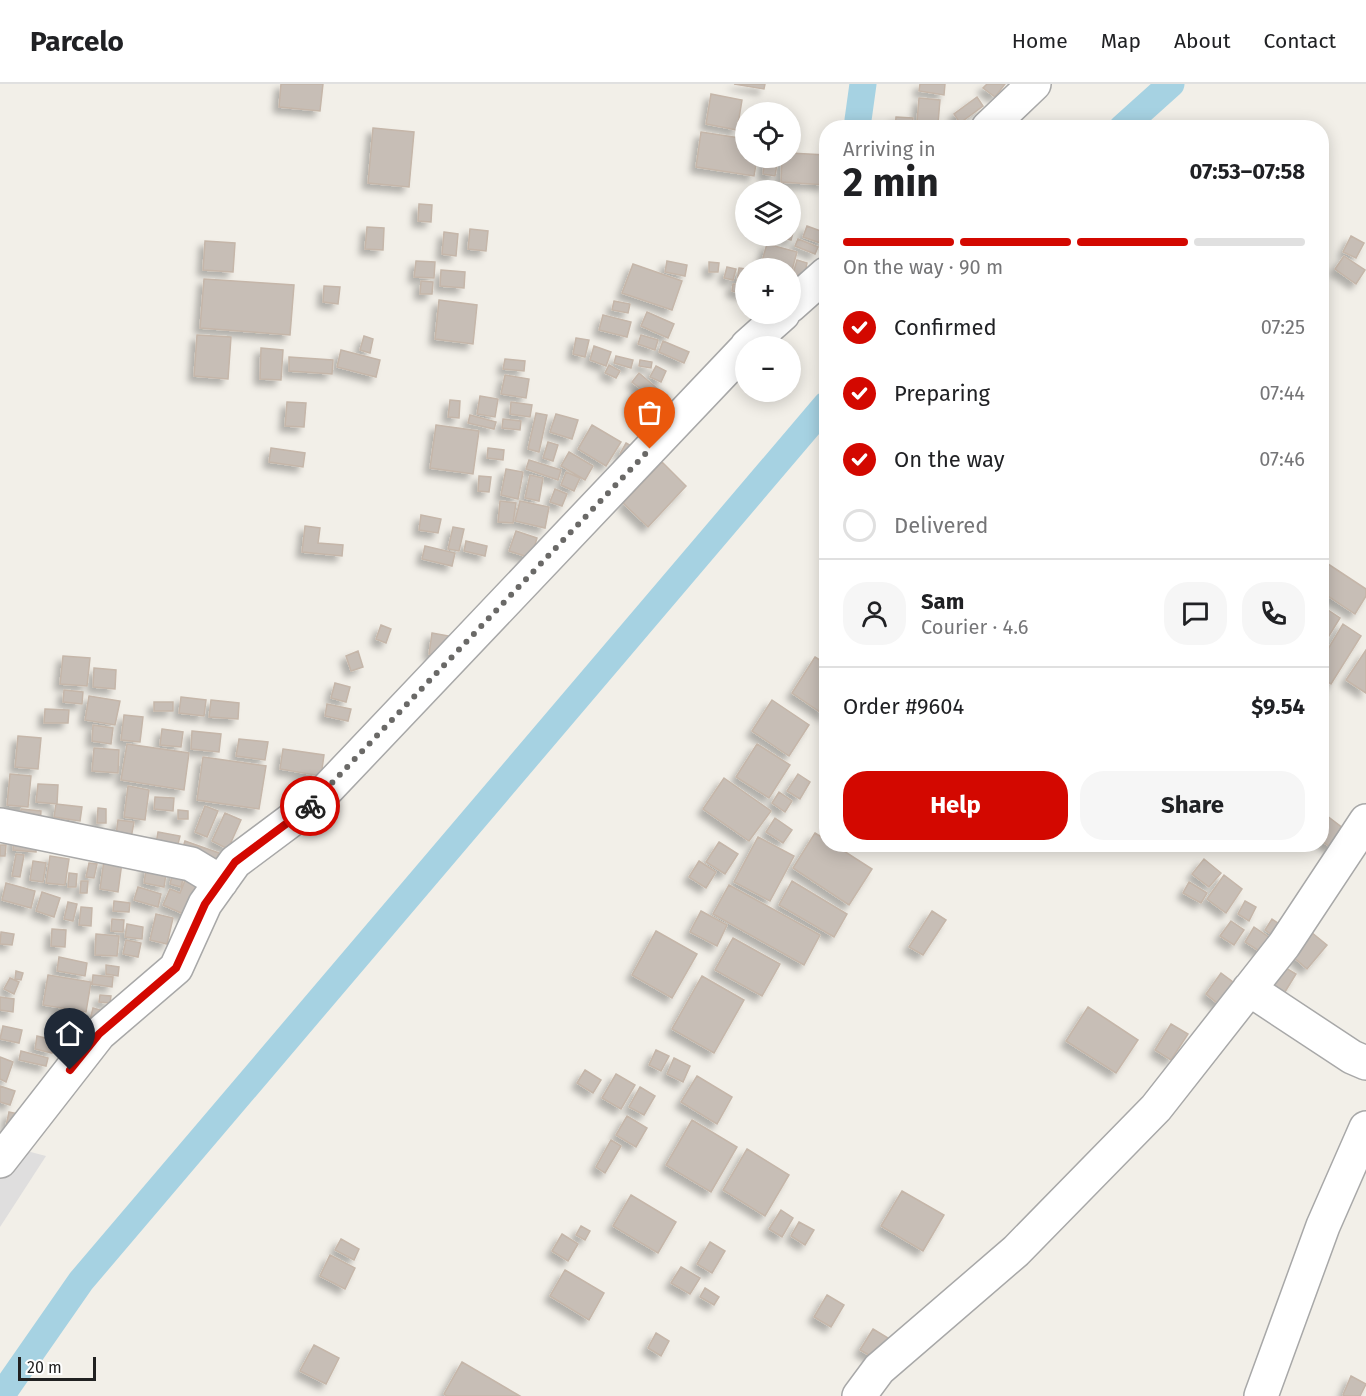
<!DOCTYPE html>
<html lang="en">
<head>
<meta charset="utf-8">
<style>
  :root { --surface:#fff; --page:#f6f6f6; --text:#202124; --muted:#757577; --line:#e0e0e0; --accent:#d30800 }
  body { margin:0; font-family:"Fira Sans",sans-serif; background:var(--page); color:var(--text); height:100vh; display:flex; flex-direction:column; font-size:22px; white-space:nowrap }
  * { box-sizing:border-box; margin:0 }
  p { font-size:20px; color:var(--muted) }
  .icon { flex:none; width:33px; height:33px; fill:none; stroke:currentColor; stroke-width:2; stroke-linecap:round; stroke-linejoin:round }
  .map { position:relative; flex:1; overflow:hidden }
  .details { position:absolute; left:819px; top:36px; width:510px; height:732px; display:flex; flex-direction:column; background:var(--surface); border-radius:24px; box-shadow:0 3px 15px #0003 }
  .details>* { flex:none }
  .tools { position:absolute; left:735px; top:18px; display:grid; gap:12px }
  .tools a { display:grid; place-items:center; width:66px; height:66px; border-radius:50%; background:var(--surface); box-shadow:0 3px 15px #0003; font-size:30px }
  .scale { position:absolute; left:18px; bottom:15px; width:78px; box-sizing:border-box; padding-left:6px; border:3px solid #212121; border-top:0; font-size:16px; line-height:21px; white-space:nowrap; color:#212121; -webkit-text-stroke:4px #fff; paint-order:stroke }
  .pin { position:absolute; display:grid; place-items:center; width:51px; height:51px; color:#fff; margin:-62px -26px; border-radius:50% 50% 50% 0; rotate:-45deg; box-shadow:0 0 6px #0007 }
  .pin .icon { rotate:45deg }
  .courier { position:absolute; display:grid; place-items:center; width:60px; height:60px; margin:-30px; border:4px solid #d30800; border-radius:50%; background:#fff; color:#222; box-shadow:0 2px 8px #0007 }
  .overview em { font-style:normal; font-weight:700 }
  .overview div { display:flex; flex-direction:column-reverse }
  .overview { display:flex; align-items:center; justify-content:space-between; height:102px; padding:0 24px }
  h1 { font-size:39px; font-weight:700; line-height:45px }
  .bar { display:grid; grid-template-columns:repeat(4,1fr); gap:9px 6px; align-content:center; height:72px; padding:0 24px }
  .bar i { height:8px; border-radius:4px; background:var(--line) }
  .bar .current { background:var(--accent) }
  .bar p { grid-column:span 4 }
  .line { display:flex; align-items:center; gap:15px; padding:0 24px; border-top:2px solid var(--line) }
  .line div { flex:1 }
  .round { display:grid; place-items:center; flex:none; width:63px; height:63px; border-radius:24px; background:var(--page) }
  ol { padding:0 24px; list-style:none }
  li { display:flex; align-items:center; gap:18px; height:66px }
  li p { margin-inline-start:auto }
  li .icon { padding:6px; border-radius:50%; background:var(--accent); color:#fff; stroke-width:4 }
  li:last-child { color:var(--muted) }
  li i { width:33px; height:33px; border:3px solid var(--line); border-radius:50% }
  .cta { display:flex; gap:12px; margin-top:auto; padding:12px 24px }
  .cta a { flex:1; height:69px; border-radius:24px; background:var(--accent); color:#fff; font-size:24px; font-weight:700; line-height:69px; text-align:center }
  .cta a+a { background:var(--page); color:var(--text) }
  header { display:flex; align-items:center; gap:36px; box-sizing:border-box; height:84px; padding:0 30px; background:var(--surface); border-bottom:2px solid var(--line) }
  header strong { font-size:28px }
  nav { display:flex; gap:33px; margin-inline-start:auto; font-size:21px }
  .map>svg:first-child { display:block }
  .residential { fill:#dfdede }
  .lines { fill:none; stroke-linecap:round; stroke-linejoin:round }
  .canal { stroke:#a6d2e2; stroke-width:27 }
  .building { fill:#c7beb6; stroke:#c5b6a9; stroke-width:1.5; filter:url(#shadow) }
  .minor-casing { stroke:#a8a8a8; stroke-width:36 }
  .minor { stroke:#fff; stroke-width:33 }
  .done { stroke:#6a6967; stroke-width:6; stroke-dasharray:0 10.8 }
  .route { stroke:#d30800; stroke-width:8 }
</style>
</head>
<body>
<header>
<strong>Parcelo</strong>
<nav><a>Home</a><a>Map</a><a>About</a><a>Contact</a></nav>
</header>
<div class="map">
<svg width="1366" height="1312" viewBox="0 0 1366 1312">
  <defs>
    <filter id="shadow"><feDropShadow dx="-5.5" dy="5.5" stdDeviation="3" flood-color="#0004"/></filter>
  </defs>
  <rect width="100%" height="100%" fill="#f2efe8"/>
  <!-- residential -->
  <path class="residential" d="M 0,1060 L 46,1072 L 0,1143 Z"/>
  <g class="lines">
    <!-- canal -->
    <path class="canal" d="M 859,44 L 858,36 L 863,0
      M 1122,44 L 1171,0
      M 1,1312 L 81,1197 L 826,321"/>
  </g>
  <!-- building -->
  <path class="building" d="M 281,0 L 323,0 L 320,27 L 279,23 Z
    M 734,0 L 765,0 L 764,5 Z
    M 920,0 L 945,0 L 944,11 L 919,7 Z
    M 987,0 L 1005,0 L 995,13 L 983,4 Z
    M 711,10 L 742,16 L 737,46 L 706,40 Z
    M 977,13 L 983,22 L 960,39 L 954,30 Z
    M 919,14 L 940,16 L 938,39 L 917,38 Z
    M 896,33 L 913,34 L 912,44 L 895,44 Z
    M 373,44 L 414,48 L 409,103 L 368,99 Z
    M 701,48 L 746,55 L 746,74 L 757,74 L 754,92 L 696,83 Z
    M 790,69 L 826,71 L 826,101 L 781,98 L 782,74 L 790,74 Z
    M 765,74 L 778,74 L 775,92 L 763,90 Z
    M 419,120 L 432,121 L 431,138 L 418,137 Z
    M 790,132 L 797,134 L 791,156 L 775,152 L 790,152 Z
    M 807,142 L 826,149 L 823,160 L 803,153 Z
    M 367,143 L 384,144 L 383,166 L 365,165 Z
    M 470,145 L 488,147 L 486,167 L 468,165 Z
    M 444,148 L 458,150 L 456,172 L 442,170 Z
    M 1351,152 L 1364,159 L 1356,174 L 1343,168 Z
    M 798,155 L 818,163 L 815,170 L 795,162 Z
    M 205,157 L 235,159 L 233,188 L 203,186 Z
    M 767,160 L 797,168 L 792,186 L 762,177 Z
    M 1344,172 L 1365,186 L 1356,200 L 1335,185 Z
    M 797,176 L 807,179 L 804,193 L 793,190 Z
    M 416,177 L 435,178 L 434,194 L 414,193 Z
    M 667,177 L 687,181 L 685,192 L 665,188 Z
    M 709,178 L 719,179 L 718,188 L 709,188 Z
    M 633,180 L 682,197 L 672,226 L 622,209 Z
    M 727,183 L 736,185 L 733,196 L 724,194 Z
    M 739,184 L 746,185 L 746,199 L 737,197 Z
    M 441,186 L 465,188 L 464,204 L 440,202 Z
    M 204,195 L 294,201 L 290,251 L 200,244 Z
    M 421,197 L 433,198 L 432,210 L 420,210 Z
    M 733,200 L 746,202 L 746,210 L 732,207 Z
    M 324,202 L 340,203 L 338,220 L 323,218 Z
    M 439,216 L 477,221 L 473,260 L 435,255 Z
    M 614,217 L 630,220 L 628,229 L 612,226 Z
    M 647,228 L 674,240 L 668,254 L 641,242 Z
    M 603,231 L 631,238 L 627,253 L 599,246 Z
    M 197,251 L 231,253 L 228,295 L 194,292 Z
    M 641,251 L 658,256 L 655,266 L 638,260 Z
    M 364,252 L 373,255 L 370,269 L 360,266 Z
    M 576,254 L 589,256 L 585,273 L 573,270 Z
    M 663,257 L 689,268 L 684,279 L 659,268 Z
    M 594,262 L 611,268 L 606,282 L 590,276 Z
    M 261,264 L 283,266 L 281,296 L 260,295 Z
    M 341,266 L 380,276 L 376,293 L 337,283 Z
    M 616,272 L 633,276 L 631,284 L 614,279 Z
    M 289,273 L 333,276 L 332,290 L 289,287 Z
    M 505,275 L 525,277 L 524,287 L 503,285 Z
    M 640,276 L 652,278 L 651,284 L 639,282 Z
    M 609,281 L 620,287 L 616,294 L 605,289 Z
    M 656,282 L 666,287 L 661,298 L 650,293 Z
    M 639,289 L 659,306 L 653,314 L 632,298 Z
    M 505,291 L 529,295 L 526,314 L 501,310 Z
    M 638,311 L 648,317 L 642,329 L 631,323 Z
    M 480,312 L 498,315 L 495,333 L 477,330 Z
    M 450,316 L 460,317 L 459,334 L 448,333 Z
    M 287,318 L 306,319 L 304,343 L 285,342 Z
    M 511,318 L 532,321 L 530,333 L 510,330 Z
    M 536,329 L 547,331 L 539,368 L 528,365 Z
    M 556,330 L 578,336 L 572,355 L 550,348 Z
    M 470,331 L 496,338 L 494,345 L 468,339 Z
    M 503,335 L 521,337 L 520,346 L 502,344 Z
    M 436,341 L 479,347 L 473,390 L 430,384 Z
    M 592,341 L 621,358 L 606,382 L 578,365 Z
    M 548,358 L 558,361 L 553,377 L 543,374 Z
    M 626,359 L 635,364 L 629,375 L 620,370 Z
    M 271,364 L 305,369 L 303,383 L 269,378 Z
    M 488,364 L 504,366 L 503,376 L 487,374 Z
    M 569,368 L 593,382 L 585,396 L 561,382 Z
    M 529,376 L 561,386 L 558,396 L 526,385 Z
    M 662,378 L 686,402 L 648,443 L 623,419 Z
    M 506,385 L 523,388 L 518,415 L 501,411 Z
    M 566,388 L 580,394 L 574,407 L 561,401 Z
    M 530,391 L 543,394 L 539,417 L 525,414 Z
    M 479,392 L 491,393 L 489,408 L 478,407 Z
    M 555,405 L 567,410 L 562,422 L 550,418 Z
    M 500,417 L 516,419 L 513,439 L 498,438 Z
    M 520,417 L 549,423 L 545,444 L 515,437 Z
    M 421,431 L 441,435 L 438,449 L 419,446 Z
    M 305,442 L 320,444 L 318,459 L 343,461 L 342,472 L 302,468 Z
    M 453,443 L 464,445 L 459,467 L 448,465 Z
    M 516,447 L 537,454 L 531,474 L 509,467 Z
    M 466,457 L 487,462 L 485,472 L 464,467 Z
    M 425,462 L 455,469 L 452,482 L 422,475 Z
    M 1322,476 L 1366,505 L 1366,512 L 1355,530 L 1322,508 Z
    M 1322,522 L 1340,534 L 1322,563 Z
    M 1343,540 L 1361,552 L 1331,600 L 1322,594 L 1322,575 Z
    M 381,541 L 391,545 L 386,559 L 376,555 Z
    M 432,549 L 449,552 L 445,573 L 429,570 Z
    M 1366,566 L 1366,609 L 1346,596 Z
    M 358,567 L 363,583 L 351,587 L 346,572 Z
    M 63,572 L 90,574 L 87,602 L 60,600 Z
    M 815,573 L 826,580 L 826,632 L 792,609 Z
    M 94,584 L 116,586 L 115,605 L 93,603 Z
    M 335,599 L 350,603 L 346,618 L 331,614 Z
    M 64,606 L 83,608 L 82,620 L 63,618 Z
    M 89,612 L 120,617 L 115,641 L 85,636 Z
    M 181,613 L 206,616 L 204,632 L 179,629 Z
    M 211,616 L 239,619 L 238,635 L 209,633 Z
    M 772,616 L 809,641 L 789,672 L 752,647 Z
    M 154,618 L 173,618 L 173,627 L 154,627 Z
    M 327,620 L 351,625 L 348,637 L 325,632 Z
    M 45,625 L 69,626 L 68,639 L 44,639 Z
    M 124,631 L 143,633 L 140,658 L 121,656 Z
    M 93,641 L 113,644 L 111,660 L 92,657 Z
    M 162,645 L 183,648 L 181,663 L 160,661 Z
    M 192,647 L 221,650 L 219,668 L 191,665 Z
    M 18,652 L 41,654 L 38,685 L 15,683 Z
    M 239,655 L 268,658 L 265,676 L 236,672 Z
    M 127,660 L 189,669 L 184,706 L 121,696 Z
    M 757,660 L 790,681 L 769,714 L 736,693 Z
    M 94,664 L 119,666 L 118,689 L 92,687 Z
    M 283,665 L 324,671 L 321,692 L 280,685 Z
    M 203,673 L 266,682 L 259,725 L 197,716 Z
    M 10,690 L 31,692 L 28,723 L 7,721 Z
    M 798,690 L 810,698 L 800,715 L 787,707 Z
    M 724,694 L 771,727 L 749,757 L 703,725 Z
    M 38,700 L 58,701 L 57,720 L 36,718 Z
    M 128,702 L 149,706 L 145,736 L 124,733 Z
    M 779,708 L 792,717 L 785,728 L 772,719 Z
    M 155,713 L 174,714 L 173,727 L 154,725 Z
    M 56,720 L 82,723 L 80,737 L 54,733 Z
    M 205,722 L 218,727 L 207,753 L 195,748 Z
    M 98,724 L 106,725 L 106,739 L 97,739 Z
    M 21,725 L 41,727 L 40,741 L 20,740 Z
    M 178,726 L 188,727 L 188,735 L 178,735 Z
    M 1322,728 L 1348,748 L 1334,766 L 1322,757 Z
    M 225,729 L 241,736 L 228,765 L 212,757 Z
    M 775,734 L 792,746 L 783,759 L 766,748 Z
    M 118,736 L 134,738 L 130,760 L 115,758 Z
    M 158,748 L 180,752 L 176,768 L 155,765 Z
    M 815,749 L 826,756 L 826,760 L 833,760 L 872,785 L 849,821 L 793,784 Z
    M 14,752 L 37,754 L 36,768 L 13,766 Z
    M 758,753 L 794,772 L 770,817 L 734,798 Z
    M 185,757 L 219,769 L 214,784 L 180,772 Z
    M 719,758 L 738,770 L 725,790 L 706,778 Z
    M 0,761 L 6,761 L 5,772 L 0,772 Z
    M 16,770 L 24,771 L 20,793 L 12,792 Z
    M 50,772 L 69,775 L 65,801 L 46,799 Z
    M 1204,775 L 1221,789 L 1209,803 L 1192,790 Z
    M 104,776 L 122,778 L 118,808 L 100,805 Z
    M 33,777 L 46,779 L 43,798 L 30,796 Z
    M 699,777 L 716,788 L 706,804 L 689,793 Z
    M 89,779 L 97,780 L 94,794 L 86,793 Z
    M 147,780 L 167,783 L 164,803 L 144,799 Z
    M 175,781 L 186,784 L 181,803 L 170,800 Z
    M 69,789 L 77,790 L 76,803 L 68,803 Z
    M 188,789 L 204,795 L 188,832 L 163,821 L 170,805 L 180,809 Z
    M 1224,791 L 1242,805 L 1226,829 L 1207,815 Z
    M 81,797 L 88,797 L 87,809 L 80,809 Z
    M 792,797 L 847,830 L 834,853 L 779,821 Z
    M 1189,798 L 1207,809 L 1201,819 L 1183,809 Z
    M 6,799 L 35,807 L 31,824 L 2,816 Z
    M 729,801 L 820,851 L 804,881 L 713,830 Z
    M 138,803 L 161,810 L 158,823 L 134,816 Z
    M 42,808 L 60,814 L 54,833 L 36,827 Z
    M 114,817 L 130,819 L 129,828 L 113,827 Z
    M 1245,817 L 1256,823 L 1249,837 L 1238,830 Z
    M 68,818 L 77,820 L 73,837 L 64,835 Z
    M 81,823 L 92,824 L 91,842 L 79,841 Z
    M 701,827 L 727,841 L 717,862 L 690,848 Z
    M 932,827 L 946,836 L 923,871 L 909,863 Z
    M 156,830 L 173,834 L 167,860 L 150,856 Z
    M 112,835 L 124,836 L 123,848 L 111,847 Z
    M 1272,835 L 1285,844 L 1278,855 L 1265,846 Z
    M 1231,837 L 1244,846 L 1234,861 L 1220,852 Z
    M 127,840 L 143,843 L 142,855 L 125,853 Z
    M 1254,843 L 1276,858 L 1267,872 L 1245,858 Z
    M 52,845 L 66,846 L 65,863 L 51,862 Z
    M 656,847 L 697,870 L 672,914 L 632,891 Z
    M 1,848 L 14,850 L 12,861 L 0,860 Z
    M 1311,848 L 1327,861 L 1307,885 L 1291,871 Z
    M 96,850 L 119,852 L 117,872 L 95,871 Z
    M 733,854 L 780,880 L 762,912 L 715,886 Z
    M 126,856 L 141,859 L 138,873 L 123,870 Z
    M 59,873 L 87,879 L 85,892 L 57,887 Z
    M 1279,880 L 1296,890 L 1280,916 L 1264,906 Z
    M 106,881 L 119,883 L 118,892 L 106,890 Z
    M 16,887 L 23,889 L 21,896 L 15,895 Z
    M 1221,889 L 1237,901 L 1221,922 L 1206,910 Z
    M 48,891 L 91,898 L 86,928 L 43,921 Z
    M 93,891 L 113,893 L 112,903 L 92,900 Z
    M 702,892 L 744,916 L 714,969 L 672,945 Z
    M 10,894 L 19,898 L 14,910 L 4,905 Z
    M 100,911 L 111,912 L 110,919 L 99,918 Z
    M 0,913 L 14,915 L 13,928 L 0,926 Z
    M 1088,923 L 1138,956 L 1116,989 L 1066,957 Z
    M 93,924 L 100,926 L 98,938 L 90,936 Z
    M 60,936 L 72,938 L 70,954 L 58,952 Z
    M 1171,940 L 1188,950 L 1171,976 L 1155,966 Z
    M 3,942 L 22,946 L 19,959 L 0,955 Z
    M 37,952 L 54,956 L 52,969 L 35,965 Z
    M 656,966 L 669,972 L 661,987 L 649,981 Z
    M 21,967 L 48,974 L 46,982 L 19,976 Z
    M 0,973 L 13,978 L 6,998 L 0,995 Z
    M 674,974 L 690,982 L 683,998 L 667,990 Z
    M 585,986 L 601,996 L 593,1009 L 577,999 Z
    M 616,990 L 635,1001 L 621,1025 L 602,1014 Z
    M 697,992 L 732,1013 L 717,1040 L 681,1018 Z
    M 0,1002 L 15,1007 L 10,1021 L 0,1018 Z
    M 640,1003 L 655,1012 L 644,1031 L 629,1023 Z
    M 9,1028 L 23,1031 L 5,1047 Z
    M 627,1032 L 647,1044 L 636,1063 L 616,1051 Z
    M 692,1036 L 737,1063 L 711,1108 L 666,1081 Z
    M 611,1056 L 621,1062 L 605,1089 L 596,1083 Z
    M 747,1065 L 789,1091 L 765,1132 L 723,1106 Z
    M 902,1107 L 944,1131 L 923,1167 L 881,1142 Z
    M 631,1111 L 676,1138 L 658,1169 L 613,1142 Z
    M 781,1126 L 793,1134 L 782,1153 L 769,1145 Z
    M 799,1138 L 814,1146 L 805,1161 L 791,1152 Z
    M 581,1142 L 590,1147 L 585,1156 L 576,1151 Z
    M 562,1150 L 578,1160 L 568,1177 L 552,1167 Z
    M 341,1155 L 359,1165 L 354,1176 L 335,1166 Z
    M 710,1158 L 725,1167 L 712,1189 L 697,1180 Z
    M 330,1171 L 355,1184 L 345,1205 L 320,1192 Z
    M 681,1183 L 700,1194 L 690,1210 L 671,1199 Z
    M 565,1186 L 604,1209 L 589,1236 L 550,1212 Z
    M 705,1204 L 719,1213 L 714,1221 L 700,1213 Z
    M 827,1211 L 844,1221 L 831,1243 L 814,1233 Z
    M 873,1245 L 888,1254 L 876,1275 L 860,1266 Z
    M 656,1249 L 669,1257 L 661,1272 L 648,1264 Z
    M 314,1261 L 339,1274 L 326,1300 L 300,1287 Z
    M 462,1278 L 520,1312 L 447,1312 L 444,1310 Z
    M 1351,1292 L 1366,1300 L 1360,1312 L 1345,1312 L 1343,1311 Z"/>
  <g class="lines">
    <defs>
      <path id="minor" d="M 988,44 L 1034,0
        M 790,222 L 826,190
        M 747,262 L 783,230
        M 0,741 L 191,780 L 221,798
        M 1249,905 L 1352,973 L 1366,979
        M 0,1077 L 99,950 L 176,884 L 205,820 L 235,778 L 314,719 L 746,264
        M 859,1312 L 879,1285 L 1016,1167 L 1156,1024 L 1284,861 L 1366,737
        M 1261,1312 L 1323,1142 L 1366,1044"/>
    </defs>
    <!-- minor casing -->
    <use href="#minor" class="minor-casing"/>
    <!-- minor -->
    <use href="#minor" class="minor"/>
  </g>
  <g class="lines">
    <!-- done -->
    <path class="done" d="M 310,722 L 650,365"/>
    <!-- route -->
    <path class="route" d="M 70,986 L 99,950 L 176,884 L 205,820 L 235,778 L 310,722"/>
  </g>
</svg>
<div class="tools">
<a><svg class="icon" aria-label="locate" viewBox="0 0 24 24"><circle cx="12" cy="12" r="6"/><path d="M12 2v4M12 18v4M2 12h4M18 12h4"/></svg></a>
<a><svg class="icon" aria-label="layers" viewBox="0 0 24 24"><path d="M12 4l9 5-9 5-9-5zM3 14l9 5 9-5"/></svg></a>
<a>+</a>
<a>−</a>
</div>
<div class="scale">20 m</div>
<div class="pin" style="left:650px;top:365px;background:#ea580c"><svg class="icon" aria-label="bag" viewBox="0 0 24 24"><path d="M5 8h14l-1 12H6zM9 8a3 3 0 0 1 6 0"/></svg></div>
<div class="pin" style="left:70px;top:986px;background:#1f2937"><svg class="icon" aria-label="home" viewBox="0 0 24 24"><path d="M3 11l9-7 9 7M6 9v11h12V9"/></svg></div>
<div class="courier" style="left:310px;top:722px"><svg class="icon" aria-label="bike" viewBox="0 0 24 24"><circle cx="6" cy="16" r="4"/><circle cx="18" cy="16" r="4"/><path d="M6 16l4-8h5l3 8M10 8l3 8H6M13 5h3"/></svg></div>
<section class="details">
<div class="overview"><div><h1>2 min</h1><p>Arriving in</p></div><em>07:53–07:58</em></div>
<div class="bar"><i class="current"></i><i class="current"></i><i class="current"></i><i></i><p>On the way · 90 m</p></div>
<ol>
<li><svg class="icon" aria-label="check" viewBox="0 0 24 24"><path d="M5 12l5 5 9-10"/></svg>Confirmed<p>07:25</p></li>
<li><svg class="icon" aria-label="check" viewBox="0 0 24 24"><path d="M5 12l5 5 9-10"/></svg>Preparing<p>07:44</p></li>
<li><svg class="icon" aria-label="check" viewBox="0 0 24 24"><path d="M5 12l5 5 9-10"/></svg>On the way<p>07:46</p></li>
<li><i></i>Delivered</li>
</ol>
<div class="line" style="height:108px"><a class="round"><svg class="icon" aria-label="person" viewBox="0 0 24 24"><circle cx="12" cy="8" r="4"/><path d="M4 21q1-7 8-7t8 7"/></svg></a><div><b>Sam</b><p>Courier · 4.6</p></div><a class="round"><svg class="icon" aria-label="chat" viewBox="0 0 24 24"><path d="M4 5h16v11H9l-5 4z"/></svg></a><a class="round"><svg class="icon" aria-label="phone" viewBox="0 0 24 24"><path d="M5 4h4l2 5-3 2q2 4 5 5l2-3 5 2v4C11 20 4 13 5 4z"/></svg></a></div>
<div class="line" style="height:78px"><div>Order #9604</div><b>$9.54</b></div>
<div class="cta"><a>Help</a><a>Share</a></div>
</section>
</div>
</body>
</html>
